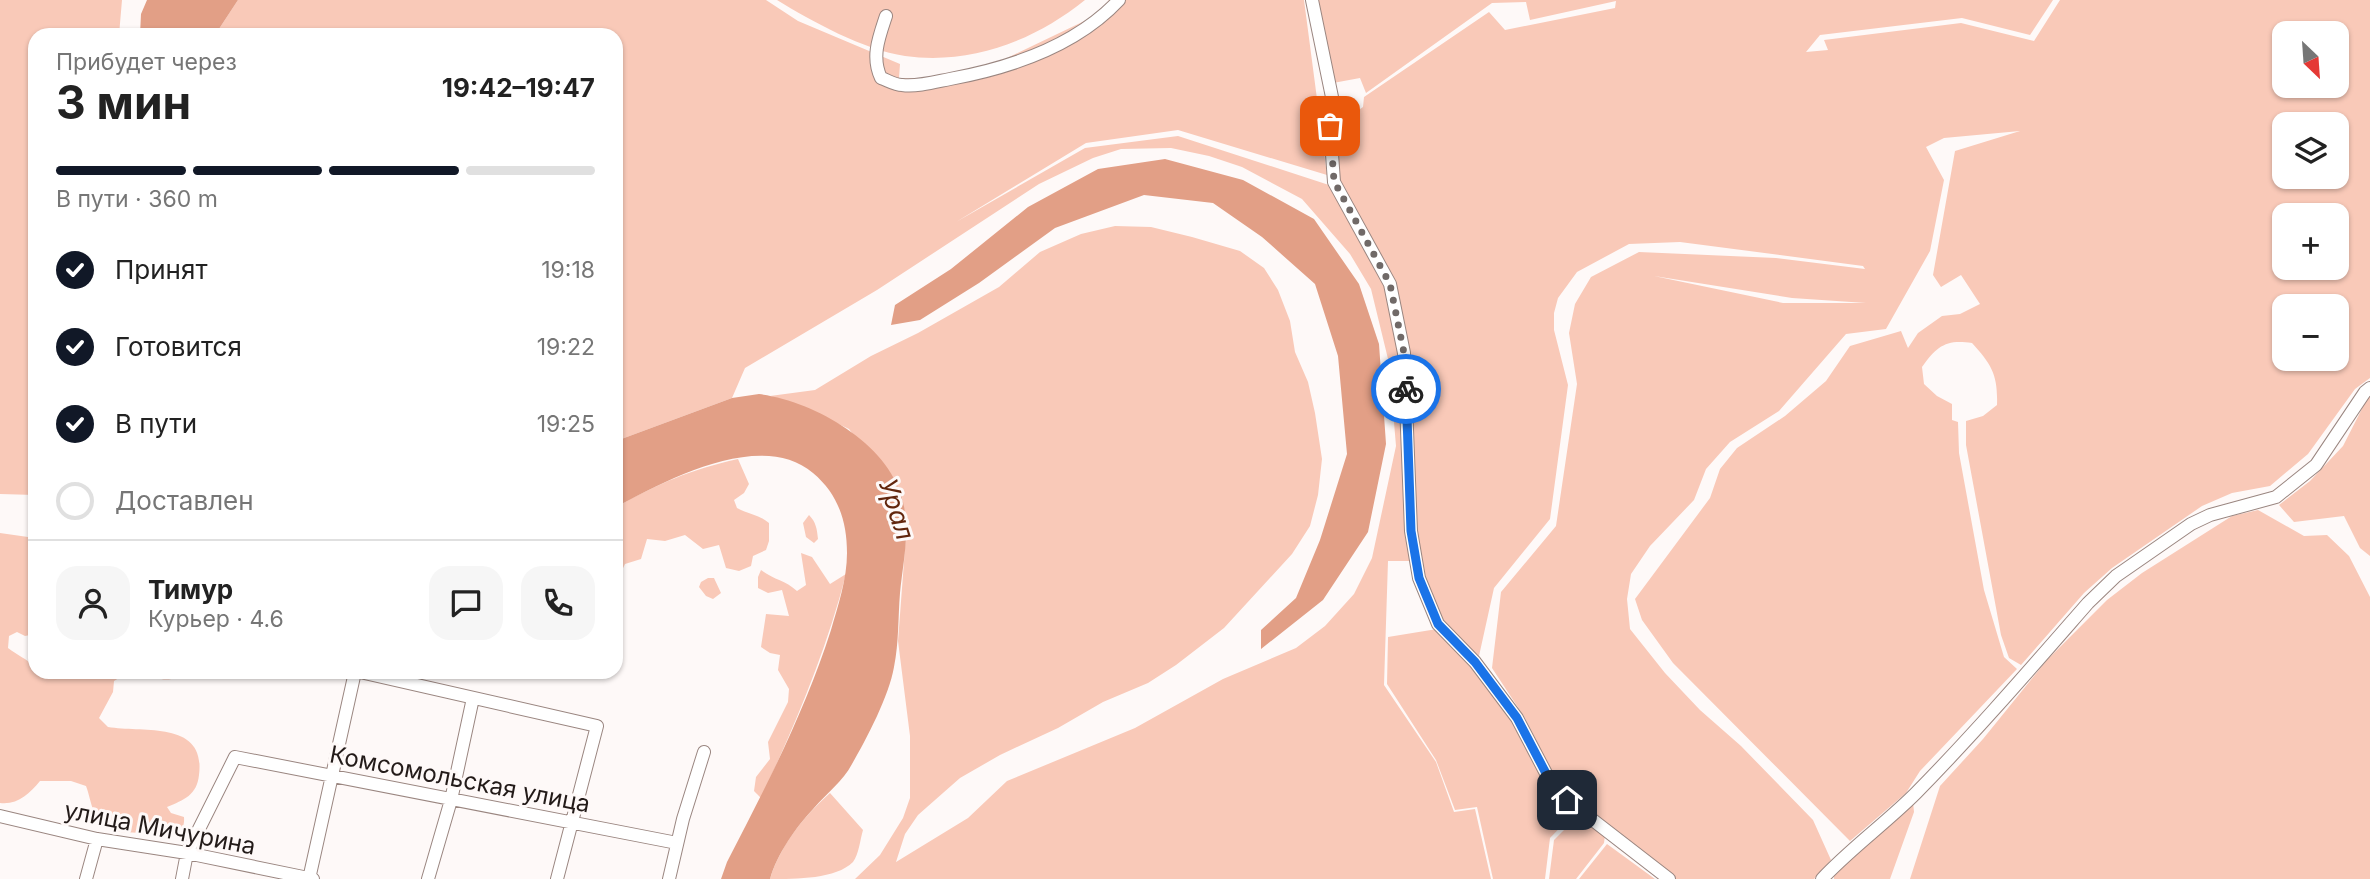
<!DOCTYPE html>
<html lang="ru">
<head>
<meta charset="utf-8">
<style>
  :root { --surface:#fff; --page:#f6f6f6; --text:#222; --muted:#767676; --line:#e0e0e0; --accent:#111827 }
  body { margin:0; font-family:Inter,sans-serif; background:var(--page); color:var(--text); height:100vh; display:flex; flex-direction:column; font-size:26px; white-space:nowrap }
  * { box-sizing:border-box; margin:0 }
  p { font-size:23px; color:var(--muted) }
  .icon { flex:none; width:38px; height:38px; fill:none; stroke:currentColor; stroke-width:2; stroke-linecap:round; stroke-linejoin:round }
  .map { position:relative; flex:1; overflow:hidden }
  .drawer { position:absolute; left:28px; top:28px; width:595px; height:651px; display:flex; flex-direction:column; background:var(--surface); border-radius:21px; box-shadow:0 2px 5px #0004 }
  .drawer>* { flex:none }
  .needle { width:46px; rotate:155deg }
  .tools { position:absolute; left:2272px; top:21px; display:grid; gap:14px }
  .tools a { display:grid; place-items:center; width:77px; height:77px; border-radius:14px; background:var(--surface); box-shadow:0 2px 5px #0004; font-size:35px }
  .pin { position:absolute; display:grid; place-items:center; width:60px; height:60px; color:#fff; margin:-30px; border-radius:14px; box-shadow:0 4px 10px #0006 }
  .courier { position:absolute; display:grid; place-items:center; width:70px; height:70px; margin:-35px; border:5px solid #1a73e8; border-radius:50%; background:#fff; color:#222; box-shadow:0 2px 9px #0007 }
  .headline em { font-style:normal; font-weight:700 }
  .headline div { display:flex; flex-direction:column-reverse }
  .headline { display:flex; align-items:center; justify-content:space-between; height:119px; padding:0 28px }
  h1 { font-size:46px; font-weight:700; line-height:52px }
  .bar { display:grid; grid-template-columns:repeat(4,1fr); gap:10px 7px; align-content:center; height:84px; padding:0 28px }
  .bar i { height:9px; border-radius:5px; background:var(--line) }
  .bar .on { background:var(--accent) }
  .bar p { grid-column:span 4 }
  .line { display:flex; align-items:center; gap:18px; padding:0 28px; border-top:2px solid var(--line) }
  .line div { flex:1 }
  .round { display:grid; place-items:center; flex:none; width:74px; height:74px; border-radius:21px; background:var(--page) }
  ol { padding:0 28px; list-style:none }
  li { display:flex; align-items:center; gap:21px; height:77px }
  li p { margin-inline-start:auto }
  li .icon { padding:7px; border-radius:50%; background:var(--accent); color:#fff; stroke-width:4 }
  li:last-child { color:var(--muted) }
  li i { width:38px; height:38px; border:4px solid var(--line); border-radius:50% }
  .map>svg:first-child { display:block }
  .green { fill:#f9c9b8; fill-rule:evenodd }
  .water { fill:#e29f86 }
  .lines { fill:none; stroke-linecap:round; stroke-linejoin:round }
  .minor-casing { stroke:#9a8680; stroke-width:14 }
  .minor { stroke:#fff; stroke-width:12 }
  .done { stroke:#706967; stroke-width:7; stroke-dasharray:0 12.6 }
  .route { stroke:#1a73e8; stroke-width:9 }
  .labels { text-anchor:middle; dominant-baseline:central; stroke-width:6; stroke-linejoin:round; paint-order:stroke }
  .street-label { font-size:24px; fill:#231b19; stroke:#fef9f8 }
  .water-label { font-size:26px; font-style:italic; fill:#62260d; stroke:#fef9f8 }
</style>
</head>
<body>
<div class="map">
<svg width="2370" height="879" viewBox="0 0 2370 879">
  <rect width="100%" height="100%" fill="#fef9f8"/>
  <!-- green -->
  <path class="green" d="M 0,0 L 122,0 L 119,35 L 35,35 L 35,495 L 0,494 Z
    M 238,0 L 766,0 L 798,21 L 900,64 L 899,78 L 963,79 L 1099,14 L 1109,0 L 1304,0 L 1327,175 L 1178,130 L 1086,143 L 956,222 L 1085,148 L 1178,136 L 1332,186 L 1389,286 L 1403,355 L 1413,561 L 1388,561 L 1384,685 L 1436,762 L 1454,812 L 1475,809 L 1491,879 L 855,879 L 880,855 L 903,818 L 910,798 L 910,736 L 898,641 L 906,535 L 905,514 L 902,497 L 849,429 L 811,411 L 770,396 L 815,390 L 871,356 L 918,333 L 999,287 L 1040,252 L 1081,234 L 1115,226 L 1151,227 L 1192,237 L 1240,251 L 1264,268 L 1278,290 L 1290,321 L 1295,352 L 1308,382 L 1315,413 L 1322,459 L 1318,495 L 1310,526 L 1292,554 L 1224,628 L 1176,665 L 1148,683 L 1103,702 L 1058,728 L 1000,755 L 960,778 L 918,815 L 905,834 L 896,862 L 968,818 L 1007,781 L 1135,728 L 1223,679 L 1296,648 L 1325,626 L 1354,594 L 1372,558 L 1396,446 L 1389,363 L 1371,289 L 1350,254 L 1302,199 L 1242,167 L 1209,156 L 1171,148 L 1121,149 L 1093,158 L 1039,184 L 877,290 L 745,368 L 732,398 L 616,441 L 616,35 L 215,35 Z
    M 777,0 L 1085,0 C 1034,41 971,65 905,56 C 864,50 811,21 777,0 Z
    M 1318,0 L 2053,0 L 2030,35 L 1962,18 L 1820,35 L 1806,52 L 1828,50 L 1824,40 L 1961,23 L 2034,41 L 2060,0 L 2370,0 L 2370,378 L 2355,389 L 2308,454 L 2270,486 L 2232,493 L 2202,506 L 2112,568 L 2084,593 L 2021,665 L 2009,658 L 2001,635 L 1966,445 L 1966,421 L 1983,416 L 1997,405 C 1998,375 1992,365 1972,343 C 1946,339 1937,346 1922,367 L 1924,384 L 1937,396 L 1952,404 L 1952,420 L 1958,422 L 1959,453 L 1984,590 L 2004,657 L 2017,669 L 1920,771 L 1906,793 L 1850,841 L 1673,663 L 1642,620 L 1635,599 L 1710,498 L 1720,469 L 1737,448 L 1785,416 L 1826,381 L 1850,346 L 1901,331 L 1908,348 L 1918,333 L 1942,316 L 1960,314 L 1980,304 L 1961,275 L 1941,287 L 1933,275 L 1955,151 L 2020,131 L 1944,138 L 1926,147 L 1944,180 L 1930,251 L 1886,329 L 1846,334 L 1779,411 L 1730,442 L 1706,469 L 1694,500 L 1650,546 L 1631,574 L 1627,599 L 1630,629 L 1665,673 L 1700,710 L 1741,746 L 1813,820 L 1831,860 L 1814,879 L 1672,879 L 1573,803 L 1556,780 L 1525,718 L 1492,668 L 1501,592 L 1556,526 L 1577,384 L 1569,333 L 1575,304 L 1591,277 L 1639,252 L 1776,258 L 1865,269 L 1863,266 L 1680,242 L 1629,244 L 1577,272 L 1558,298 L 1554,313 L 1554,330 L 1568,385 L 1550,519 L 1494,588 L 1479,656 L 1438,620 L 1414,540 L 1394,284 L 1335,181 L 1329,131 L 1363,107 L 1364,97 L 1489,12 L 1505,30 L 1615,8 L 1616,1 L 1530,20 L 1526,2 L 1492,3 L 1366,93 L 1360,78 L 1333,83 ZM 2284,33 L 2336,33 L 2336,86 L 2284,86 ZM 2284,124 L 2336,124 L 2336,177 L 2284,177 ZM 2284,215 L 2336,215 L 2336,268 L 2284,268 ZM 1654,276 L 1792,298 L 1866,303 L 1783,303 ZM 2284,306 L 2336,306 L 2336,359 L 2284,359 Z
    M 2370,393 L 2370,556 L 2360,548 L 2344,516 L 2294,522 L 2279,505 L 2310,481 L 2343,446 Z
    M 738,459 L 749,484 L 744,493 L 734,500 L 737,508 C 748,514 760,515 769,523 L 769,541 L 766,550 L 753,556 L 751,566 L 739,571 L 726,568 L 719,545 L 703,549 L 685,535 L 665,541 L 647,539 L 641,559 L 625,564 L 616,583 L 616,507 C 660,483 689,470 738,459 Z
    M 2258,510 L 2304,536 L 2327,535 L 2349,556 L 2370,597 L 2370,879 L 1910,879 L 1940,786 L 1983,739 L 2047,660 L 2107,600 L 2142,573 L 2232,516 Z
    M 809,515 C 816,522 817,529 818,539 L 814,543 L 806,537 L 803,523 Z
    M 0,533 L 35,538 L 35,634 L 25,636 L 17,632 L 9,636 L 8,648 C 17,655 27,659 35,667 L 35,672 L 129,672 L 114,681 L 113,692 L 99,718 L 108,727 C 144,733 206,720 199,775 C 197,795 184,800 167,807 L 171,813 L 184,817 C 186,842 158,835 142,833 C 130,832 114,834 104,826 C 92,817 91,799 86,786 L 71,781 L 40,781 C 29,794 18,805 0,803 Z
    M 801,553 L 812,557 L 830,584 L 846,574 C 826,652 795,725 761,798 L 754,791 L 756,777 L 770,759 L 768,742 L 788,702 L 789,689 L 778,670 L 780,655 L 770,653 L 761,647 L 766,614 L 789,616 L 782,590 L 768,593 L 758,588 L 758,577 L 761,570 C 774,580 785,580 797,591 L 806,585 Z
    M 708,578 L 714,578 L 721,593 L 713,599 L 706,596 L 699,587 L 701,582 Z
    M 1437,629 L 1481,673 L 1575,812 L 1550,838 L 1545,879 L 1493,879 L 1477,807 L 1455,810 L 1436,760 L 1387,684 L 1388,637 Z
    M 147,672 L 188,672 C 173,681 161,683 147,672 Z
    M 830,793 L 863,830 C 860,840 859,854 853,862 C 836,879 797,879 770,879 C 780,846 804,816 830,793 Z
    M 1913,802 L 1914,812 L 1890,879 L 1834,879 L 1834,875 Z
    M 1579,815 L 1605,835 L 1604,843 L 1576,879 L 1549,879 L 1554,840 Z
    M 1607,844 L 1655,879 L 1579,879 Z"/>
  <!-- water -->
  <path class="water" d="M 147,0 L 238,0 L 215,35 L 140,35 L 141,14 Z
    M 1165,159 L 1243,180 L 1314,219 L 1359,284 L 1379,344 L 1386,444 L 1368,532 L 1323,600 L 1261,649 L 1261,630 L 1296,598 L 1320,540 L 1347,454 L 1338,356 L 1315,284 L 1262,237 L 1213,203 L 1144,195 L 1055,228 L 979,283 L 920,320 L 891,325 L 895,305 L 951,269 L 1028,207 L 1098,169 Z
    M 759,394 C 813,401 887,442 902,498 C 911,529 903,562 900,593 C 898,618 899,642 894,667 C 889,696 867,738 852,764 C 843,781 827,793 814,808 C 796,827 777,854 770,879 L 721,879 L 727,862 C 766,787 805,711 831,630 C 838,606 847,579 847,553 C 847,521 838,494 813,473 C 761,429 667,480 616,507 L 616,441 L 732,398 Z"/>
  <g class="lines">
    <defs>
      <path id="minor" d="M 1312,0 L 1332,97 L 1330,126 L 1334,182 L 1390,284 L 1404,353 L 1411,531 L 1419,578 L 1438,624 L 1475,662 L 1517,718 L 1550,781 L 1567,800 L 1669,879
        M 886,16 C 879,37 871,57 881,78 C 887,80 895,85 902,85 C 917,87 935,82 950,79 C 1010,68 1076,46 1119,0
        M 360,672 L 597,726 L 557,879
        M 0,816 L 97,839 L 187,853 L 313,879
        M 86,879 L 97,839
        M 182,879 L 187,853 L 235,757 L 677,843
        M 309,879 L 355,672
        M 428,879 L 451,800 L 473,698
        M 669,879 L 683,819 L 704,752
        M 1822,879 C 1851,848 1886,823 1916,793 C 1976,732 2032,667 2088,603 L 2116,576 L 2191,524 L 2210,515 L 2276,497 L 2316,465 L 2365,392 L 2370,388"/>
    </defs>
    <!-- minor casing -->
    <use href="#minor" class="minor-casing"/>
    <!-- minor -->
    <use href="#minor" class="minor"/>
  </g>
  <g class="lines">
    <!-- done -->
    <path class="done" d="M 1330,126 L 1334,181 L 1390,284 L 1404,353 L 1406,389"/>
    <!-- route -->
    <path class="route" d="M 1406,389 L 1411,531 L 1419,578 L 1438,624 L 1475,662 L 1517,718 L 1550,781 L 1567,800"/>
  </g>
  <g class="labels">
    <!-- street labels -->
    <g class="street-label">
      <text transform="translate(460 779) rotate(11)">Комсомольская улица</text>
      <text transform="translate(160 828) rotate(11)">улица Мичурина</text>
    </g>
    <!-- water labels -->
    <g class="water-label">
      <text transform="translate(897 509) rotate(72)">Урал</text>
    </g>
  </g>
</svg>
<div class="tools">
<a><svg class="needle" viewBox="-14 -14 28 28"><path d="M0-13l5 13h-10z" fill="#e53935"/><path d="M0 13l5-13h-10z" fill="#767676"/></svg></a>
<a><svg class="icon" aria-label="layers" viewBox="0 0 24 24"><path d="M12 4l9 5-9 5-9-5zM3 14l9 5 9-5"/></svg></a>
<a>+</a>
<a>−</a>
</div>
<div class="pin" style="left:1330px;top:126px;background:#ea580c"><svg class="icon" aria-label="bag" viewBox="0 0 24 24"><path d="M5 8h14l-1 12H6zM9 8a3 3 0 0 1 6 0"/></svg></div>
<div class="pin" style="left:1567px;top:800px;background:#1f2937"><svg class="icon" aria-label="home" viewBox="0 0 24 24"><path d="M3 11l9-7 9 7M6 9v11h12V9"/></svg></div>
<div class="courier" style="left:1406px;top:389px"><svg class="icon" aria-label="bike" viewBox="0 0 24 24"><circle cx="6" cy="16" r="4"/><circle cx="18" cy="16" r="4"/><path d="M6 16l4-8h5l3 8M10 8l3 8H6M13 5h3"/></svg></div>
<section class="drawer">
<div class="headline"><div><h1>3 мин</h1><p>Прибудет через</p></div><em>19:42–19:47</em></div>
<div class="bar"><i class="on"></i><i class="on"></i><i class="on"></i><i></i><p>В пути · 360 m</p></div>
<ol>
<li><svg class="icon" aria-label="check" viewBox="0 0 24 24"><path d="M5 12l5 5 9-10"/></svg>Принят<p>19:18</p></li>
<li><svg class="icon" aria-label="check" viewBox="0 0 24 24"><path d="M5 12l5 5 9-10"/></svg>Готовится<p>19:22</p></li>
<li><svg class="icon" aria-label="check" viewBox="0 0 24 24"><path d="M5 12l5 5 9-10"/></svg>В пути<p>19:25</p></li>
<li><i></i>Доставлен</li>
</ol>
<div class="line" style="height:126px"><a class="round"><svg class="icon" aria-label="person" viewBox="0 0 24 24"><circle cx="12" cy="8" r="4"/><path d="M4 21q1-7 8-7t8 7"/></svg></a><div><b>Тимур</b><p>Курьер · 4.6</p></div><a class="round"><svg class="icon" aria-label="chat" viewBox="0 0 24 24"><path d="M4 5h16v11H9l-5 4z"/></svg></a><a class="round"><svg class="icon" aria-label="phone" viewBox="0 0 24 24"><path d="M5 4h4l2 5-3 2q2 4 5 5l2-3 5 2v4C11 20 4 13 5 4z"/></svg></a></div>
</section>
</div>
</body>
</html>
